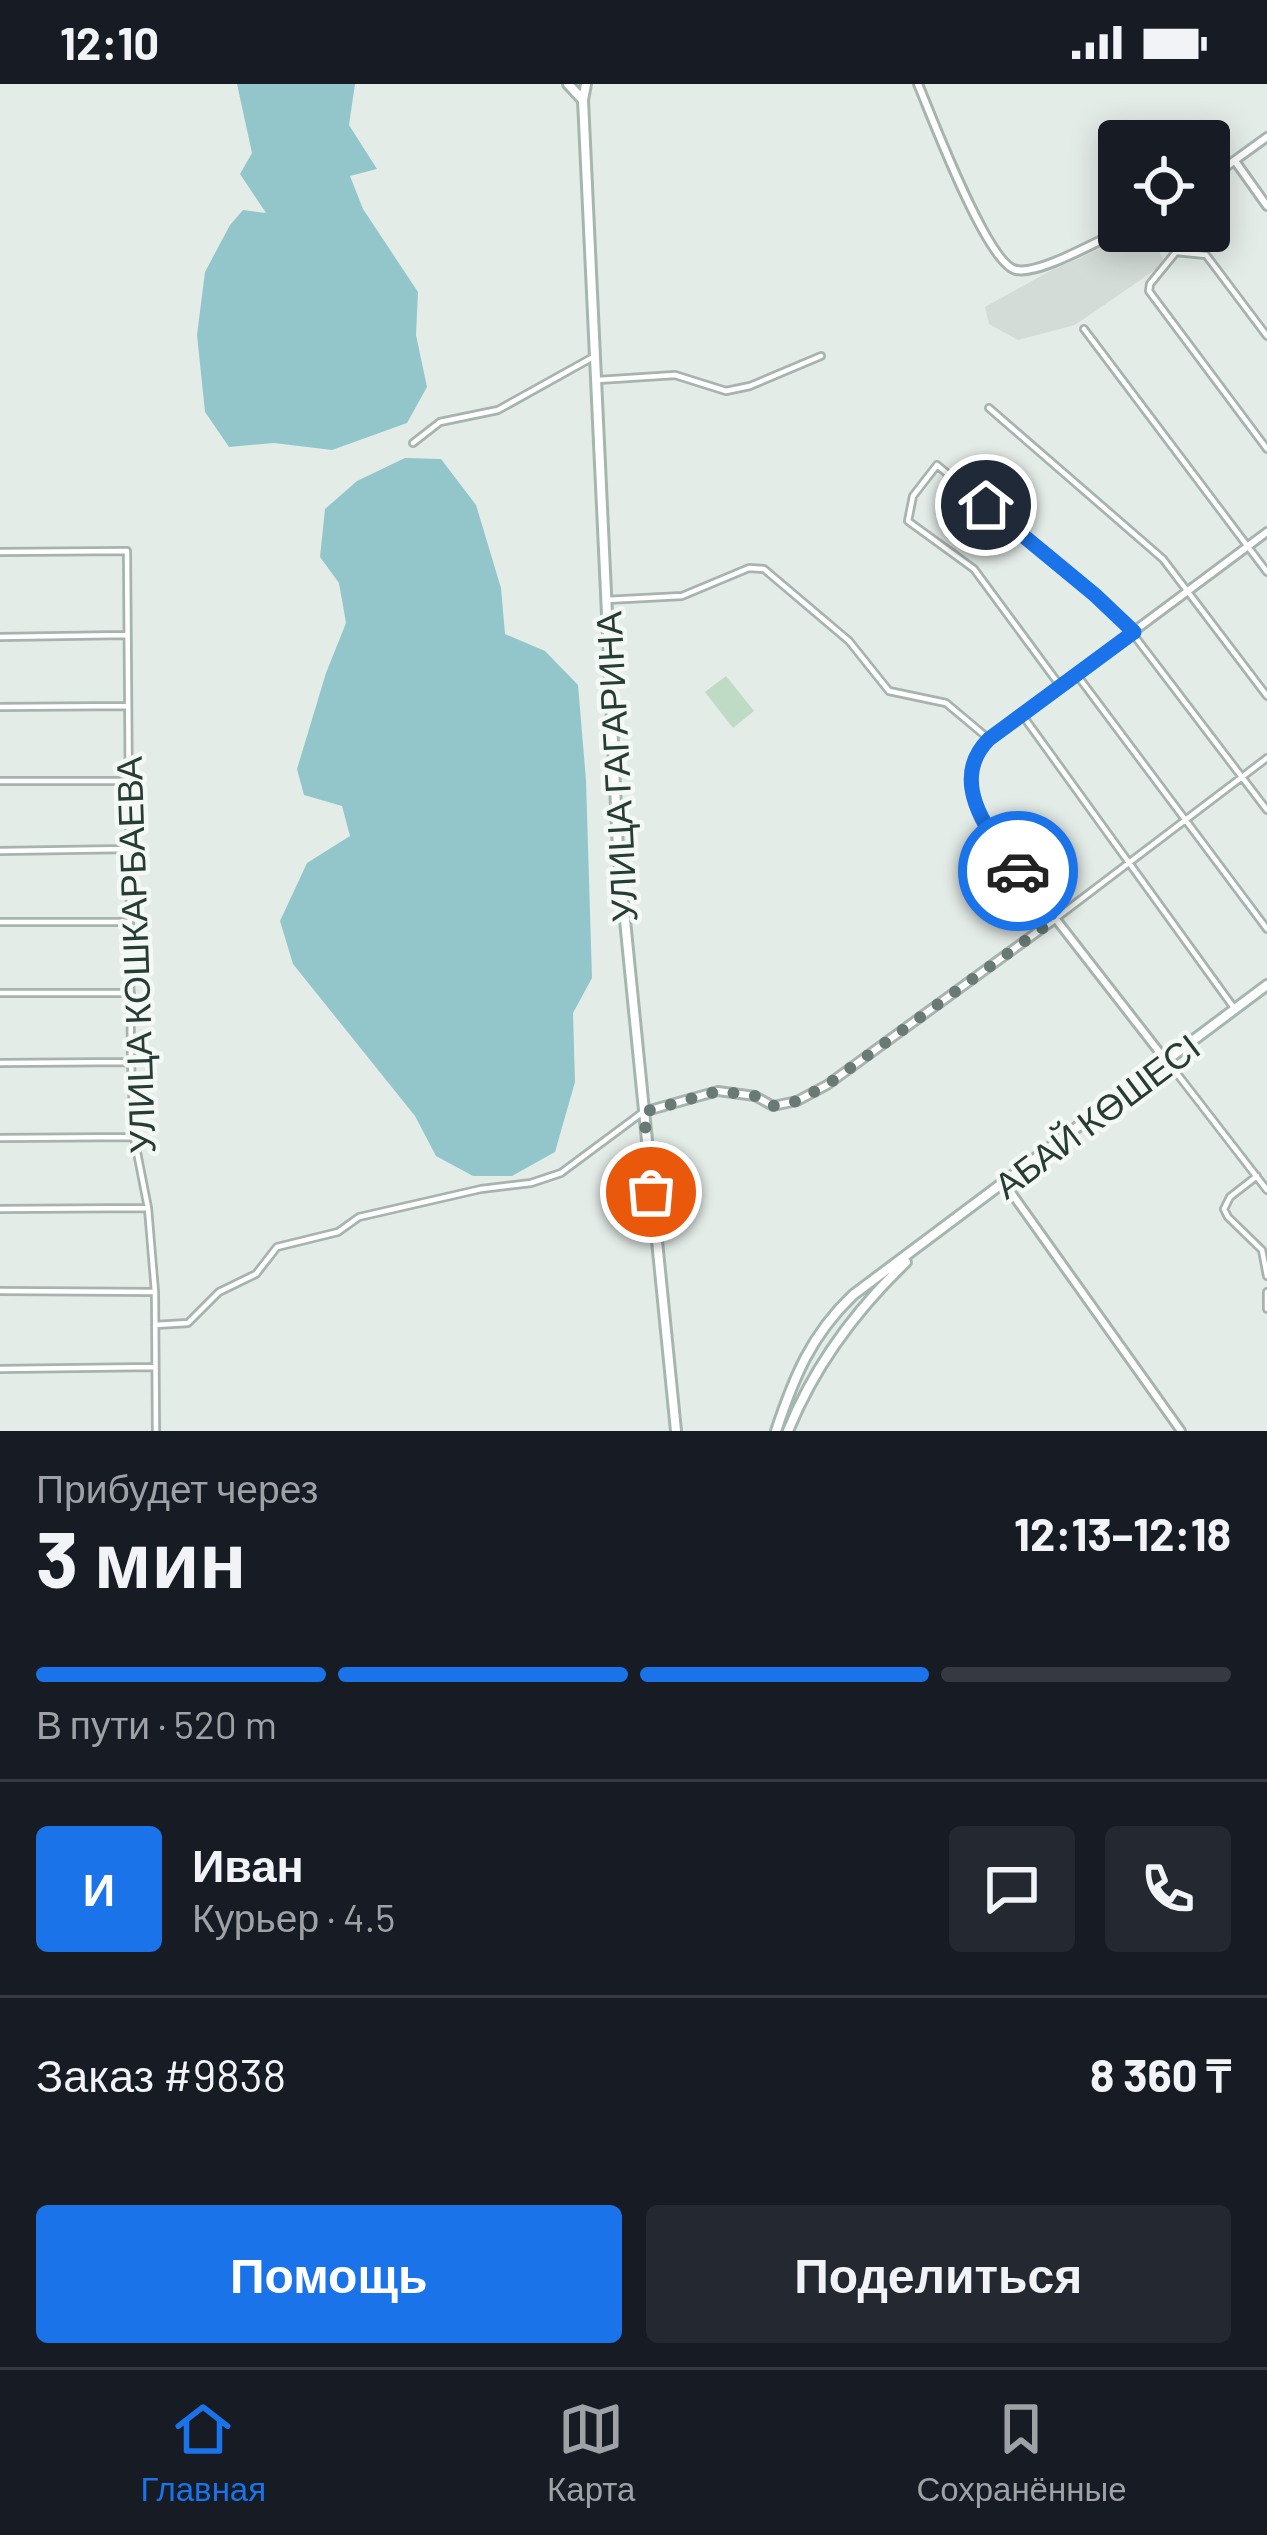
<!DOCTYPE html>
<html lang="ru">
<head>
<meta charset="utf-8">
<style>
  :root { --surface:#171b24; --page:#242831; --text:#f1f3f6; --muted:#9ea1a6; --line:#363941; --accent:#1a73e8 }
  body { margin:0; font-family:Barlow,sans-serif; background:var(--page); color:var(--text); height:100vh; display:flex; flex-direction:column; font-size:45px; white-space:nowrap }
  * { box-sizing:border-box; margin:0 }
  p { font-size:39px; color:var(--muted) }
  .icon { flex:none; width:66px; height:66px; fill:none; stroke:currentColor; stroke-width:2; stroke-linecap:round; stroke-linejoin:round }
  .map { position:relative; height:1347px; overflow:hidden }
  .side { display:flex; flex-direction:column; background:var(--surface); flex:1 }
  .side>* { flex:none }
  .tools { position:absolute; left:1098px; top:36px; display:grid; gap:24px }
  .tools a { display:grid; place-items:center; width:132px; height:132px; border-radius:12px; background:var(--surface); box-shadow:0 6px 30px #0003; font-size:60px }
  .pin { position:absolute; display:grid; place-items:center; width:102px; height:102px; color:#fff; margin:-51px; border:6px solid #fff; border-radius:50%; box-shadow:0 3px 12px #0007 }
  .courier { position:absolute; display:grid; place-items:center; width:120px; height:120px; margin:-60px; border:9px solid #1a73e8; border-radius:50%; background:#fff; color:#222; box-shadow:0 3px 15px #0007 }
  .head em { font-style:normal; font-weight:700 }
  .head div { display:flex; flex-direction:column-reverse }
  .head { display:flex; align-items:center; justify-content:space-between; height:204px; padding:0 36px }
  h1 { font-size:78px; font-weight:700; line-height:90px }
  .bar { display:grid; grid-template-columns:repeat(4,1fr); gap:18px 12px; align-content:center; height:144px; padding:0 36px }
  .bar i { height:15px; border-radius:9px; background:var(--line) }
  .bar .on { background:var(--accent) }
  .bar p { grid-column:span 4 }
  .line { display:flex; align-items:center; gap:30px; padding:0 36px; border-top:3px solid var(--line) }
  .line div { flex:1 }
  .round { display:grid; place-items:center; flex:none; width:126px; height:126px; border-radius:12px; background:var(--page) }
  .cta { display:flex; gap:24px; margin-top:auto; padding:24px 36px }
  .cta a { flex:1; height:138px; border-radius:12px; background:var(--accent); color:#fff; font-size:48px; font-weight:700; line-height:138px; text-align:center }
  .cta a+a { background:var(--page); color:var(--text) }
  .status { display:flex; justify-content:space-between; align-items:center; height:84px; padding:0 60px; background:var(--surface); direction:ltr }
  .status svg { height:33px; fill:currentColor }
  .menu { display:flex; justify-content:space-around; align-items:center; height:168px; border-top:3px solid var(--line); background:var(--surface); font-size:33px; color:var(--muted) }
  .menu a { display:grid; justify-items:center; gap:6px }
  .menu .on { color:var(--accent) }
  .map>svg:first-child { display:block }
  .built { fill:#d3dcd7 }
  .green { fill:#c0dbc5 }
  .water { fill:#93c6cb }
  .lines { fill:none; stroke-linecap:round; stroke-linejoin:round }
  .minor-casing { stroke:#a7b4ae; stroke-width:10 }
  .tertiary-casing { stroke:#a7b4ae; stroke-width:12 }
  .secondary-casing { stroke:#a4b7af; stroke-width:14 }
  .minor { stroke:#fff; stroke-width:4.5 }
  .tertiary { stroke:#fff; stroke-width:6 }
  .secondary { stroke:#fff; stroke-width:8 }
  .done { stroke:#687a73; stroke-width:12; stroke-dasharray:0 21.6 }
  .route { stroke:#1a73e8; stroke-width:15 }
  .labels { text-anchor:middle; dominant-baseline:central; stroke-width:9; stroke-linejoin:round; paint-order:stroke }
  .street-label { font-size:36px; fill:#263c34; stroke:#f5f9f6 }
</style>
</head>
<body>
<div class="status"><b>12:10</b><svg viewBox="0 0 49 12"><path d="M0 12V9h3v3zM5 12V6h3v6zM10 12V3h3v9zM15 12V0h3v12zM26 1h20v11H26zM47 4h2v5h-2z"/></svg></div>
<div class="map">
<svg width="1267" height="1347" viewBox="0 0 1267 1347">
  <rect width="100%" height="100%" fill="#e4ece8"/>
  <!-- built -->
  <path class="built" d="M 1139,147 L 1149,147 L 1165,179 L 1075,241 L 1018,256 L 989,240 L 985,223 L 1048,188 Z"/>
  <!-- green -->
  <path class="green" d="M 726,592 L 754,627 L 733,644 L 705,608 Z"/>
  <!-- water -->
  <path class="water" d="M 237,0 L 355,0 L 349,41 L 377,85 L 350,92 L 363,125 L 418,208 L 416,251 L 427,303 L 407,339 L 332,366 L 274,359 L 229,363 L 205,328 L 197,251 L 205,188 L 230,141 L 243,126 L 266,129 L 240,90 L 252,69 Z
    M 405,374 L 441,375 L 476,421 L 501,504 L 505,550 L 545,567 L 578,601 L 586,696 L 592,894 L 573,929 L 575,998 L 555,1068 L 512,1092 L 473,1092 L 436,1072 L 415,1032 L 293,880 L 280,837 L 307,779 L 350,752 L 342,722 L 304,711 L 297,685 L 326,589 L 346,539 L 339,499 L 320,473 L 325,425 L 357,397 Z"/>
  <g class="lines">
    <defs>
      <path id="minor" d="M 1163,147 L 1176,168 L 1150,200 L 1149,207 L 1267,365
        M 1176,168 L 1206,171 L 1267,252
        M 1084,245 L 1267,488
        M 598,296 L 675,291 L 726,307 L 750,302 L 821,272
        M 989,324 L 1163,475 L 1267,612
        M 413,359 L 440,338 L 498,326 L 595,272
        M 0,468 L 127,467 L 131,978 L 134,1053 L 148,1124 L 155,1208 L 156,1347
        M 606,516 L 682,512 L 749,484 L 764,485 L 849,557 L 889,607 L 946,619 L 989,655
        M 0,553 L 126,551
        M 1077,591 L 1267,845
        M 1061,603 L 974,485 L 908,437 L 913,412 L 937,381 L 1120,533 L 1267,726
        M 0,623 L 128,622
        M 1023,632 L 1234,924
        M 0,697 L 126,697
        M 0,767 L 130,765
        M 1055,835 L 1267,674
        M 0,838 L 130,838
        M 0,909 L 131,909
        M 1168,978 L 1267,1106
        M 0,979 L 131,978
        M 0,1054 L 134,1053
        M 1257,1092 L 1230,1113 L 1224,1125 L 1228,1133 L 1262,1166 L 1267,1192
        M 0,1125 L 148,1124
        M 0,1207 L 155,1208
        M 1267,1208 L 1267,1225
        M 155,1241 L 188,1239 L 219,1208 L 256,1190 L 277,1163 L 338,1148 L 359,1133 L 481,1105 L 531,1099 L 561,1089 L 643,1028
        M 0,1285 L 154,1283"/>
      <path id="tertiary" d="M 918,0 C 932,33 987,180 1016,186 C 1039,191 1097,157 1120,147
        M 1235,77 L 1267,122
        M 1209,95 L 1267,53
        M 1167,978 L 985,744 C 969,716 964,679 989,655 L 1267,448
        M 643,1028 L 718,1007 L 755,1012 L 773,1022 L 797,1017 L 827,1001 L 1055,835
        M 1005,1100 L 1181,1347"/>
      <path id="secondary" d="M 568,0 L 582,15
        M 586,0 L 583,16 L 618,766 L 676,1347
        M 776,1347 C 794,1293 811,1251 853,1211 L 1267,901
        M 788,1347 C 814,1283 856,1226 906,1178"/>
    </defs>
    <!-- minor casing -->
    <use href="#minor" class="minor-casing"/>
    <!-- tertiary casing -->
    <use href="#tertiary" class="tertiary-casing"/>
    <!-- secondary casing -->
    <use href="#secondary" class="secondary-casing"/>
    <!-- minor -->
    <use href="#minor" class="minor"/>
    <!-- tertiary -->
    <use href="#tertiary" class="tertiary"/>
    <!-- secondary -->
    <use href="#secondary" class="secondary"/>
  </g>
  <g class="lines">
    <!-- done -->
    <path class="done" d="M 651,1108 L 644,1028 L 718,1007 L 755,1012 L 773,1022 L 797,1017 L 827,1001 L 1055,835 L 1018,787"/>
    <!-- route -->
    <path class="route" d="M 986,421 L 1095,511 L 1134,548 L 989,655 C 946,698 991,751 1018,787"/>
  </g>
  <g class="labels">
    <!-- street labels -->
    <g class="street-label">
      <text transform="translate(615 683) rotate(-93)">УЛИЦА ГАГАРИНА</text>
      <text transform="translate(134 871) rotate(-92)">УЛИЦА КОШКАРБАЕВА</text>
      <text transform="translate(1096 1031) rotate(-37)">АБАЙ КӨШЕСІ</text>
    </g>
  </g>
</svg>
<div class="tools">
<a><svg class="icon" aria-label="locate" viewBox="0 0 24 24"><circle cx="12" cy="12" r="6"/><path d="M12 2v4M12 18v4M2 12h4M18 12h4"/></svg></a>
</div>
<div class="pin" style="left:651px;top:1108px;background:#ea580c"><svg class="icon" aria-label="bag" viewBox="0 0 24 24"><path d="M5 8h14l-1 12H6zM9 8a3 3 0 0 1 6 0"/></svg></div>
<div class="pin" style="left:986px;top:421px;background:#1f2937"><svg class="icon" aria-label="home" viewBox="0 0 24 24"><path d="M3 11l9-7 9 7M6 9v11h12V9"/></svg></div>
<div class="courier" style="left:1018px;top:787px"><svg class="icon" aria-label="car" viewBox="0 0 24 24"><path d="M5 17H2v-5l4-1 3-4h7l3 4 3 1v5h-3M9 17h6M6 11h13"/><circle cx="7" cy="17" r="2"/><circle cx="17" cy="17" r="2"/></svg></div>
</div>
<section class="side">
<div class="head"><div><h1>3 мин</h1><p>Прибудет через</p></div><em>12:13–12:18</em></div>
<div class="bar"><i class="on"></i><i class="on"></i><i class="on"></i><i></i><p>В пути · 520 m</p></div>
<div class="line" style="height:216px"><b class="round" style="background:var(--accent);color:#fff">И</b><div><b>Иван</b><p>Курьер · 4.5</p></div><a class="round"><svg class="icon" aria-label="chat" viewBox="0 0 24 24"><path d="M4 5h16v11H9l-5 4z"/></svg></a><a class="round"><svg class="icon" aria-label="phone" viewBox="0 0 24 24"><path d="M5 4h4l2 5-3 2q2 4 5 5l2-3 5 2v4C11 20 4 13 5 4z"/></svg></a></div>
<div class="line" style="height:156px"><div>Заказ #9838</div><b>8 360 ₸</b></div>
<div class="cta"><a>Помощь</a><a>Поделиться</a></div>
</section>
<nav class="menu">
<a class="on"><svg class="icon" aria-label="home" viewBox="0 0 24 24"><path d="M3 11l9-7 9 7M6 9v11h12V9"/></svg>Главная</a>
<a><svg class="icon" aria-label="map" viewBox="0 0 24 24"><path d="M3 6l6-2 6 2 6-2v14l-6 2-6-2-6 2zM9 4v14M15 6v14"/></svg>Карта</a>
<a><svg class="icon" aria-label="saved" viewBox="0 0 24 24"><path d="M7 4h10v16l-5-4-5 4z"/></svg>Сохранённые</a>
</nav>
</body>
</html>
